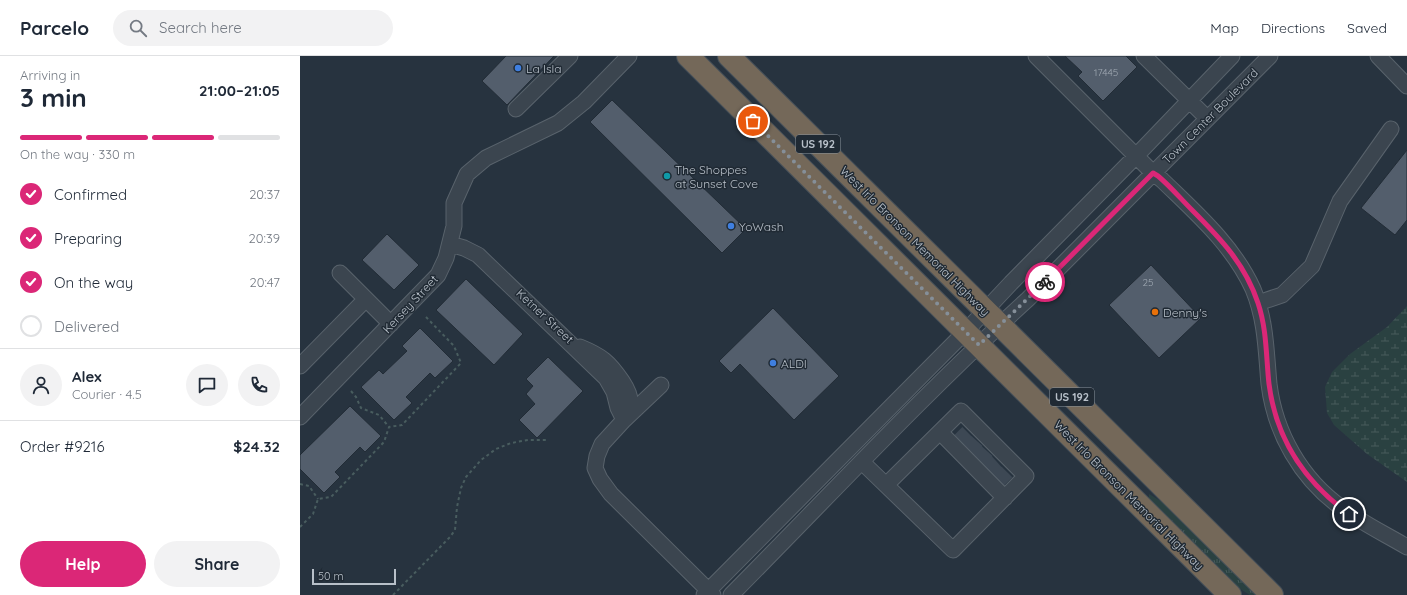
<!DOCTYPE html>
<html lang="en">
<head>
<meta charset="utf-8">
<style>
  :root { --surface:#fff; --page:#f2f2f3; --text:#1f2937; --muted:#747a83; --line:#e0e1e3; --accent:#db2777 }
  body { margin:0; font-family:Quicksand,sans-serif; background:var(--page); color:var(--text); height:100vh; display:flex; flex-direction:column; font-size:15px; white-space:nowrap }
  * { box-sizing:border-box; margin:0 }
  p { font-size:13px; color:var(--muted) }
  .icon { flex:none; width:22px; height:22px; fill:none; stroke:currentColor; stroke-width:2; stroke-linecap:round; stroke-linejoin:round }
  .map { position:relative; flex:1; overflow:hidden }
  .drawer { display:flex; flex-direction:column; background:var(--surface); width:300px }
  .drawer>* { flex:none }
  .scale { position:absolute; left:12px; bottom:10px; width:84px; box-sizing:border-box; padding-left:4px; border:2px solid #b8c0c9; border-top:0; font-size:11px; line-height:14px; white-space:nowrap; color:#b8c0c9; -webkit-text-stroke:3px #202a34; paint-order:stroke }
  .pin { position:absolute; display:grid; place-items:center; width:34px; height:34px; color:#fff; margin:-17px; border:2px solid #fff; border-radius:50%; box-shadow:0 1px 4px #0007 }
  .courier { position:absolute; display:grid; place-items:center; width:40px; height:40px; margin:-20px; border:3px solid #db2777; border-radius:50%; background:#fff; color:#222; box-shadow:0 1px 5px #0007 }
  .head em { font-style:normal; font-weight:800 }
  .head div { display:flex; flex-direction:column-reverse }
  .head { display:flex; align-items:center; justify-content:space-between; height:68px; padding:0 20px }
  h1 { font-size:26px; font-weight:800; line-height:30px }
  .bar { display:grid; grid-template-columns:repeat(4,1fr); gap:6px 4px; align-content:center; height:48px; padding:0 20px }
  .bar i { height:5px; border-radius:3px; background:var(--line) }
  .bar .selected { background:var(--accent) }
  .bar p { grid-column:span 4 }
  .line { display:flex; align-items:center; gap:10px; padding:0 20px; border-top:1px solid var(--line) }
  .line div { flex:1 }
  .round { display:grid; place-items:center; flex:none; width:42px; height:42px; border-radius:21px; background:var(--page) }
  ol { padding:0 20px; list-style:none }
  li { display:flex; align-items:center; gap:12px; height:44px }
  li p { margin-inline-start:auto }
  li .icon { padding:4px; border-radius:50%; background:var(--accent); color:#fff; stroke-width:4 }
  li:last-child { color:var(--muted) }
  li i { width:22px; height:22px; border:2px solid var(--line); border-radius:50% }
  .primary-button { display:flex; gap:8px; margin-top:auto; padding:8px 20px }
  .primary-button a { flex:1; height:46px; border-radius:24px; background:var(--accent); color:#fff; font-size:16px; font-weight:800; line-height:46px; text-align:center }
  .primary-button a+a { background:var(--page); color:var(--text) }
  header { display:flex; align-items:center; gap:24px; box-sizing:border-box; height:56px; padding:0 20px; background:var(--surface); border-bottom:1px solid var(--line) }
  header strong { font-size:19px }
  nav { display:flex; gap:22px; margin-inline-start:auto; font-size:14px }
  .search { width:280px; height:36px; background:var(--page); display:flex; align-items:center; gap:10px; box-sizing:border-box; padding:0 14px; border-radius:22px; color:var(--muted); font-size:15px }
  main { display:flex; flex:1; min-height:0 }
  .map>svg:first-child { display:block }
  .grass { fill:url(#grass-tufts) }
  .wetland { fill:url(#wetland-marsh) }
  .building { fill:#535e6c; stroke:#222c36 }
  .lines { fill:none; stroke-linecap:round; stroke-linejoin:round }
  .minor-tunnel { stroke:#3d4854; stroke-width:15; stroke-dasharray:15 8; stroke-linecap:butt }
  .minor-casing { stroke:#59636c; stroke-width:17 }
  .highway-casing { stroke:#465059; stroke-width:24 }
  .path { stroke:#495d5f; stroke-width:2; stroke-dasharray:3 3; stroke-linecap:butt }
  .minor { stroke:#3b454f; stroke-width:15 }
  .highway { stroke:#746859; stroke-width:22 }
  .done { stroke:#858f99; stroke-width:4; stroke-dasharray:0 7.2 }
  .route { stroke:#db2777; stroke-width:5 }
  .shop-dot { fill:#3f7fe0; stroke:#202a34; stroke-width:1.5 }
  .culture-dot { fill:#0f9aa8; stroke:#202a34; stroke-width:1.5 }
  .food-dot { fill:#e8710a; stroke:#202a34; stroke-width:1.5 }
  .labels { text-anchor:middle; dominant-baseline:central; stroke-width:3; stroke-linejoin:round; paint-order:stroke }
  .number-label { font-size:10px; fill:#9fa8b2 }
  .shield { fill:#202a34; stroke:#8a939c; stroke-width:1 }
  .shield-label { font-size:11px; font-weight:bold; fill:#b8c0c9 }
  .poi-label { font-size:12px; fill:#b8c0c9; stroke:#202a34; text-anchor:start }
  .street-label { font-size:12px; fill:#b8c0c9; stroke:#202a34 }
</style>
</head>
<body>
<header>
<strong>Parcelo</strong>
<div class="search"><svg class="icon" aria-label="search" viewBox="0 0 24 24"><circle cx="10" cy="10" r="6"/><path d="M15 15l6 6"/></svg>Search here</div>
<nav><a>Map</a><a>Directions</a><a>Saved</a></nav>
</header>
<main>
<section class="drawer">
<div class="head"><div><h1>3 min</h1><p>Arriving in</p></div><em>21:00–21:05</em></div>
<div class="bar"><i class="selected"></i><i class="selected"></i><i class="selected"></i><i></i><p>On the way · 330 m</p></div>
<ol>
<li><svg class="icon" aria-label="check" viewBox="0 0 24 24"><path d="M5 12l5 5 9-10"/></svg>Confirmed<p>20:37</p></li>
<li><svg class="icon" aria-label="check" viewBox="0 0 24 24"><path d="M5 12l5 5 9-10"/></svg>Preparing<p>20:39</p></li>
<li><svg class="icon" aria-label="check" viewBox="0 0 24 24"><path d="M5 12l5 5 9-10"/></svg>On the way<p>20:47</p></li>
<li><i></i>Delivered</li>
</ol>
<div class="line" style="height:72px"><a class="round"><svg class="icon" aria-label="person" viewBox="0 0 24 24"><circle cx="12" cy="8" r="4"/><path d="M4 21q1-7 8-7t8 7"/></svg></a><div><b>Alex</b><p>Courier · 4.5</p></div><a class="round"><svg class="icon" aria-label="chat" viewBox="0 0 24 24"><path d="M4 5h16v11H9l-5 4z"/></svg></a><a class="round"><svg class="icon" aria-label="phone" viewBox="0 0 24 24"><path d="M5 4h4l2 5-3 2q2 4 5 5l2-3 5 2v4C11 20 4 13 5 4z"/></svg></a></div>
<div class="line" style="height:52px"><div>Order #9216</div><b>$24.32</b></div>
<div class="primary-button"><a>Help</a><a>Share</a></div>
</section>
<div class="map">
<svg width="1107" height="539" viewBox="0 0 1107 539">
  <defs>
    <pattern id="grass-tufts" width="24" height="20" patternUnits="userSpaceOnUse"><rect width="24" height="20" fill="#2a4141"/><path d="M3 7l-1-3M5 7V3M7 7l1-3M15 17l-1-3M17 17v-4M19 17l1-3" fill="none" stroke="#475b5b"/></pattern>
    <pattern id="wetland-marsh" width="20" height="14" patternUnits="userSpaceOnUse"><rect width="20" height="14" fill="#2a4141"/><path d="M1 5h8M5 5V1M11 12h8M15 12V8" fill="none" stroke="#475b5b"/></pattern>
  </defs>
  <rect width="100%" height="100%" fill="#27333f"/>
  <!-- grass -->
  <path class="grass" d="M 849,438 L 867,449 L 958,539 L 950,539 L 934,529 L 849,445 Z"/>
  <!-- wetland -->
  <path class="wetland" d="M 1107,250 L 1107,426 L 1067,398 L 1034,369 L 1027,357 L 1025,331 L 1032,316 L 1050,298 L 1087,271 Z"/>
  <!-- building -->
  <path class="building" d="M 206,0 L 254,0 L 207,49 L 182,25 Z
    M 765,0 L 826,0 L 837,11 L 803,45 L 778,20 L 782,16 Z
    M 312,44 L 446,173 L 422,197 L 290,66 Z
    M 1107,94 L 1107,164 L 1095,179 L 1061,152 Z
    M 87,178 L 119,209 L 94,234 L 62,204 Z
    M 851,209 L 901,262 L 859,302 L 809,249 Z
    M 166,223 L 223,278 L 194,309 L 136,254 Z
    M 473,252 L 539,320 L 494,364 L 440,308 L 431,317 L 419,305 Z
    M 120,272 L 153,305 L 135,322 L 130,317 L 106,341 L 112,347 L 94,364 L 61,331 L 79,314 L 83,318 L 107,295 L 102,290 Z
    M 248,301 L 283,335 L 237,382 L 219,364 L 235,348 L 226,338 L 233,330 L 226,323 Z
    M 50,350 L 81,380 L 65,396 L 60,391 L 35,416 L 40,421 L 24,437 L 0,413 L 0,399 Z"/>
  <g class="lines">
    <!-- minor-tunnel -->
    <path class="minor-tunnel" d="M 657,387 L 668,376
      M 667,396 L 677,385
      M 677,406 L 687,395
      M 687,415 L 697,406
      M 698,425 L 707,416"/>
    <defs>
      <path id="minor" d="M 736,0 L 853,117 L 862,124 C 896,157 933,189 953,233 C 966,264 966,295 969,328 C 975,377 1001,423 1042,452 C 1062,467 1085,478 1107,491
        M 844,0 L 907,62
        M 1078,0 L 1107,30
        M 216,53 L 270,0
        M 150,188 L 164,192 L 178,199 L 306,322 L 314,336 L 318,352 L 324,364
        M 40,217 L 91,268
        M 958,247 L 982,239 L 1012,210 L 1040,145 L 1091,73
        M 280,291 C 302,300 309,306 322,325 C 326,331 330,338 330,345 C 330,352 327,357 325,362
        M 0,310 L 66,243
        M 361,329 L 324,364 L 302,388 L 297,400 L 295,412 L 300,423 L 311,438 L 413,539
        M 0,361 L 138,219 L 146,202 L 154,170 L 154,147 L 167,118 L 186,102 L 258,67 L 284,46 L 329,0
        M 640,376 L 705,442
        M 562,406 L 653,494 L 726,420 L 661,355 L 586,429
        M 404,539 L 665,276 L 711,227 L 836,100 L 932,0
        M 431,539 C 529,440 625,337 728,243 L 970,0"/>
      <path id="highway" d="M 388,0 L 930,539
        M 429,0 L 972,539"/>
    </defs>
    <!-- minor casing -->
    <use href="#minor" class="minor-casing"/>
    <!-- highway casing -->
    <use href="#highway" class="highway-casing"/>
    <!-- path -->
    <path class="path" d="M 51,335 L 56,341 L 61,352 L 79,359 L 89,371
      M 0,428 L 9,430 L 18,443
      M 0,471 L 13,458 L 18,443 L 31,441 L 84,386 L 89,371 L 102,369 L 161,307 L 154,290 L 125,260
      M 93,539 L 150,481 L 155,474 L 157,451 L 161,432 L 166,421 L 181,404 L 196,393 L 211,387 L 228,384 L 248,384"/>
    <!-- minor -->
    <use href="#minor" class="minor"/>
    <!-- highway -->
    <use href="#highway" class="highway"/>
  </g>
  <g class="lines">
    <!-- done -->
    <path class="done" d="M 453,65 L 679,289 L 745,226"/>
    <!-- route -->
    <path class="route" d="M 745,226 L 853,117 L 858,120 C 870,130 881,143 892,154 C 921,183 945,208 958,247 C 967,274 966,301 969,328 C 976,383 1005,426 1049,458"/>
  </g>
  <!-- markers -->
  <g class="shop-dot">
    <circle cx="218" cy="12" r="4"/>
    <circle cx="431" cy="170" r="4"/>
    <circle cx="473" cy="307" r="4"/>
  </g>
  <circle class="culture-dot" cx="367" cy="120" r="4"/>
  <circle class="food-dot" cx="855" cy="256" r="4"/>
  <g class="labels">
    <!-- number labels -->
    <g class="number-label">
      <text x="806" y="16">17445</text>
      <text x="848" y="226">25</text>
    </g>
    <!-- shield labels -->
    <g class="shield">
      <rect x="496" y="79" width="44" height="18" rx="3"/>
      <rect x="750" y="332" width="44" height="18" rx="3"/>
    </g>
    <g class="shield-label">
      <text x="518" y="88">US 192</text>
      <text x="772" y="341">US 192</text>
    </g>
    <!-- poi labels -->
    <g class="poi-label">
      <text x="226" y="12">La Isla</text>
      <text x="375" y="113">The Shoppes<tspan x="375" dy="14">at Sunset Cove</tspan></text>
      <text x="439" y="170">YoWash</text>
      <text x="863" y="256">Denny's</text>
      <text x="481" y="307">ALDI</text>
    </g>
    <!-- street labels -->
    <g class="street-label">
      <text transform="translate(910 60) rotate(-45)">Town Center Boulevard</text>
      <text transform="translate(615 185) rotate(45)">West Irlo Bronson Memorial Highway</text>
      <text transform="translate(110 248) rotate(-47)">Kersey Street</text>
      <text transform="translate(245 260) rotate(43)">Ketner Street</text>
      <text transform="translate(829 439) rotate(45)">West Irlo Bronson Memorial Highway</text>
    </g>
  </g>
</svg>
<div class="scale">50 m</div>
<div class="pin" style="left:453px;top:65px;background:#ea580c"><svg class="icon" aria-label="bag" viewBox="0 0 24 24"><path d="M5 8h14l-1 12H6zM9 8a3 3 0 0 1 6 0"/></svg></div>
<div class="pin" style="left:1049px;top:458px;background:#1f2937"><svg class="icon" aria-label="home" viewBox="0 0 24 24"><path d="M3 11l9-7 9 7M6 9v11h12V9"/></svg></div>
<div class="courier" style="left:745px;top:226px"><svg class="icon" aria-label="bike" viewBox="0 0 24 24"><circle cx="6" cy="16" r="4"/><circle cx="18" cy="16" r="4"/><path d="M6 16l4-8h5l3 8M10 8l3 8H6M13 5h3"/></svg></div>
</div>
</main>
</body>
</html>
